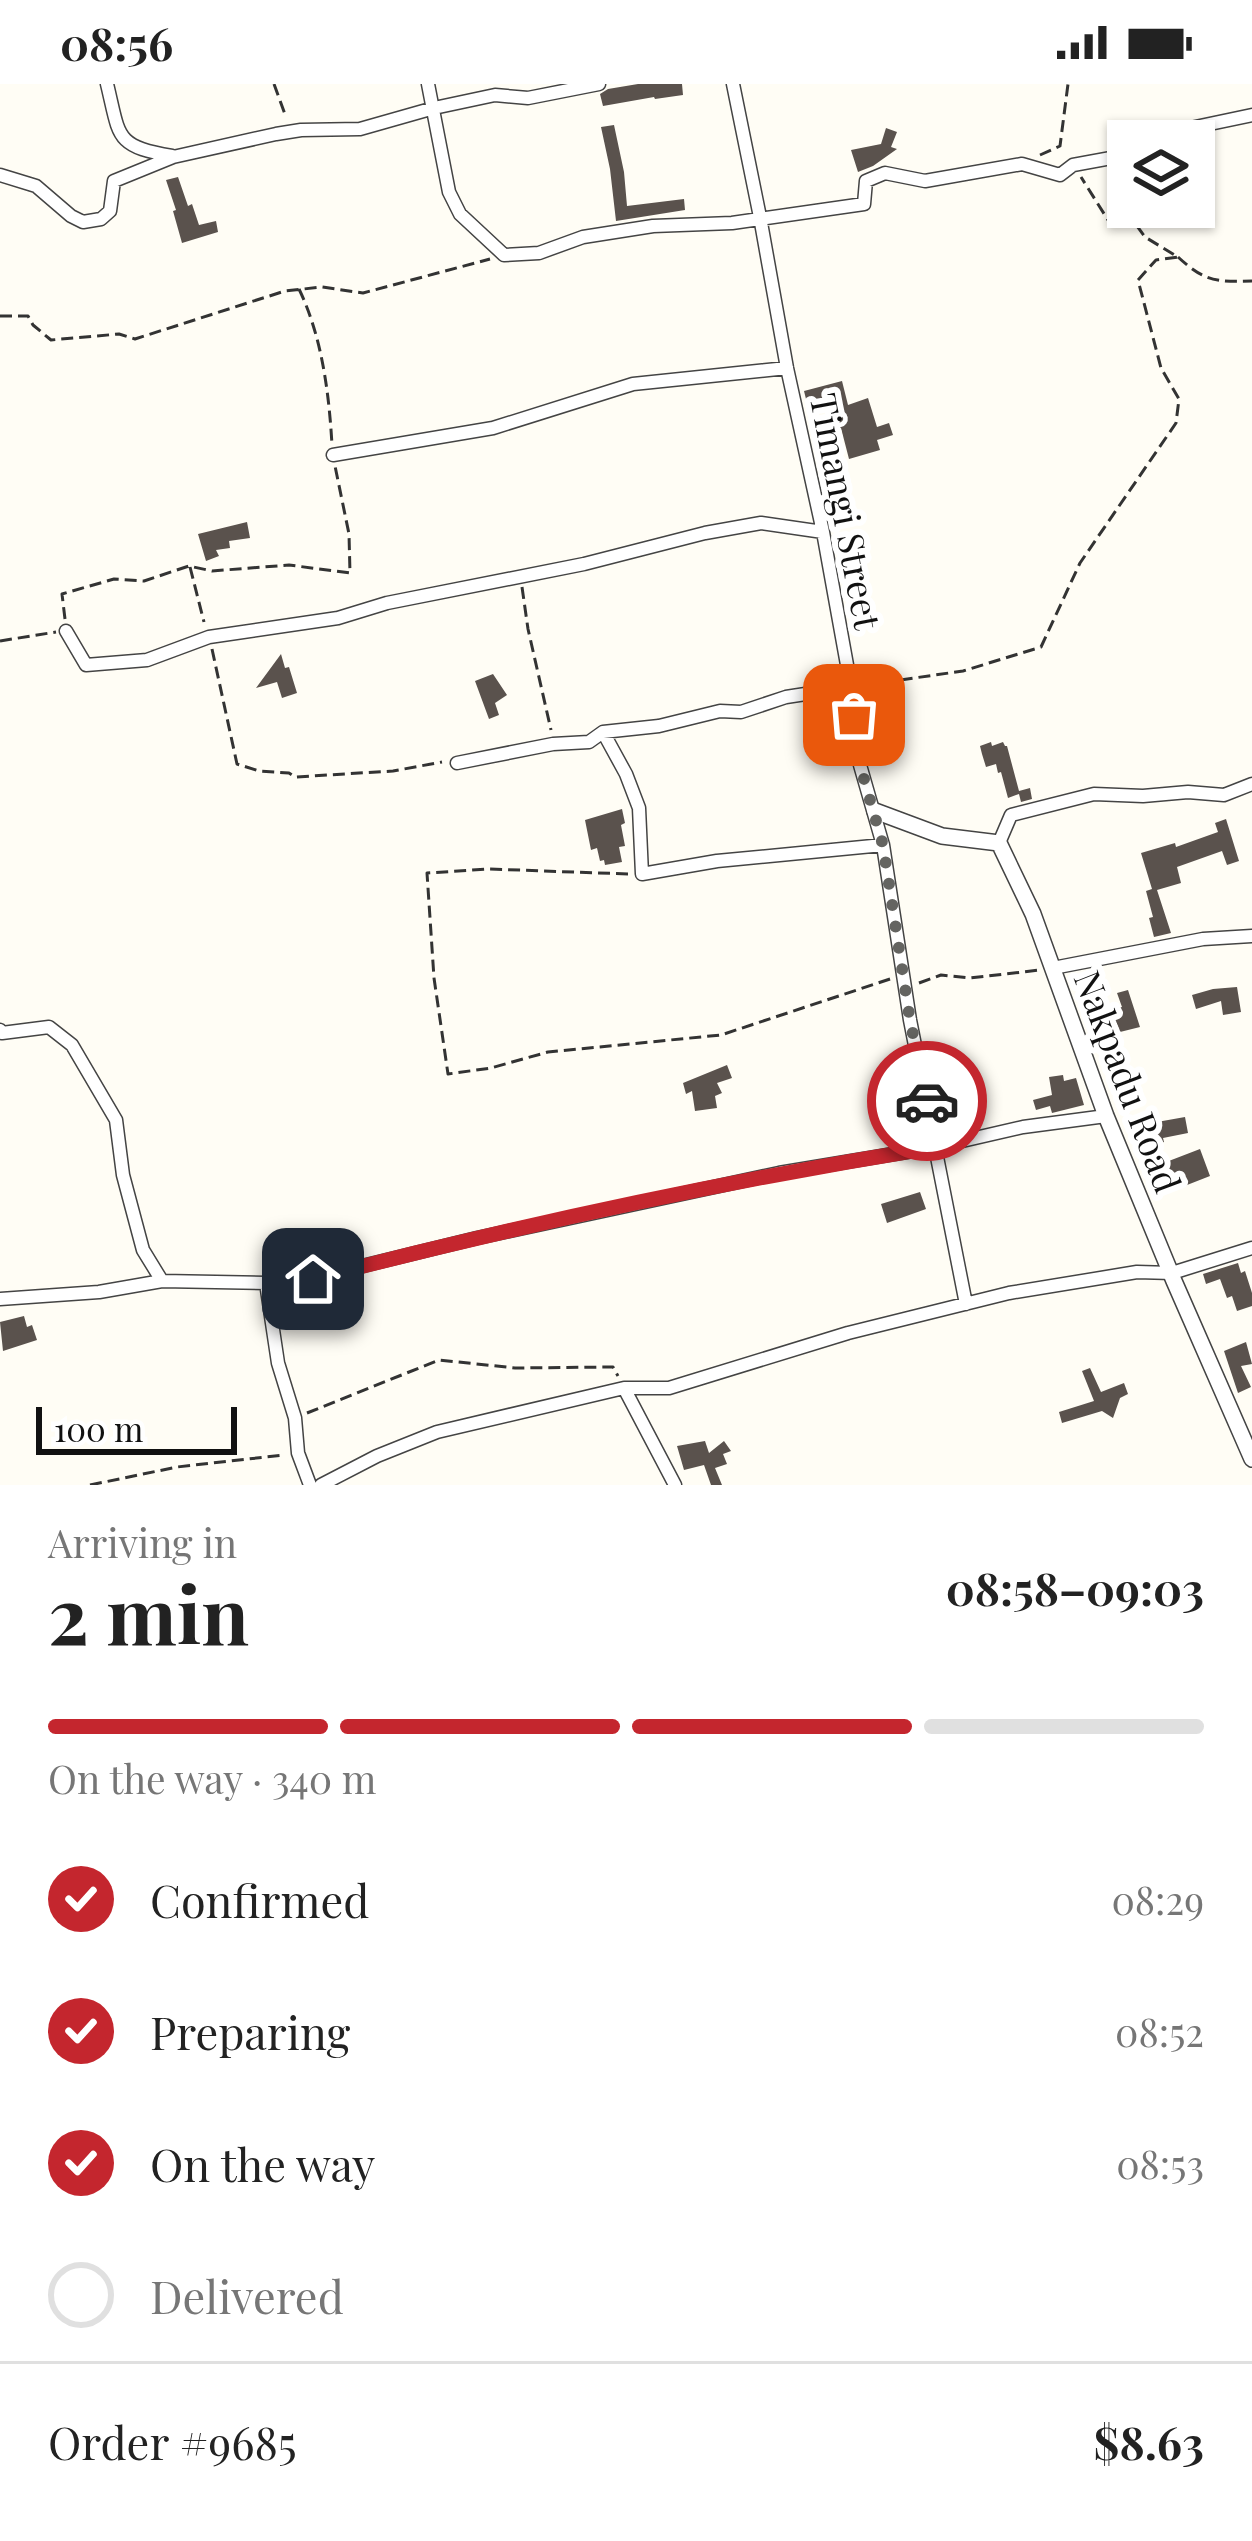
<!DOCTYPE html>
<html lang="en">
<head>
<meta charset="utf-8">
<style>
  :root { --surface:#fff; --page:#f6f6f6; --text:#222; --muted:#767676; --line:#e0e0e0; --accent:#c4262e }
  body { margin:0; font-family:"Playfair Display",serif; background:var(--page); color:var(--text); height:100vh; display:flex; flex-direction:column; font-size:45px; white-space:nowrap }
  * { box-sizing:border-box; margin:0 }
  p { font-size:39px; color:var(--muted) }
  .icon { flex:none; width:66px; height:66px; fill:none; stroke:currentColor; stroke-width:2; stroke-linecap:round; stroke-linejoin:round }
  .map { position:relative; height:1401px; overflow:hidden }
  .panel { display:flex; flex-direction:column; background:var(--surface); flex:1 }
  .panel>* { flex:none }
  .fabs { position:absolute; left:1107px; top:36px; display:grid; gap:24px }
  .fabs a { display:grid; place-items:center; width:108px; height:108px; border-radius:0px; background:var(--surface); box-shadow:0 3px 9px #0004; font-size:60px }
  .scale { position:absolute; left:36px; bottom:30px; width:201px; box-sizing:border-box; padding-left:12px; border:6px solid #111; border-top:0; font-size:33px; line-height:42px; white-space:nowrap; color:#111; -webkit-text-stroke:9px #fff; paint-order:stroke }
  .pin { position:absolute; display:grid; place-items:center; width:102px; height:102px; color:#fff; margin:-51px; border-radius:24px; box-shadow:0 6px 18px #0006 }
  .courier { position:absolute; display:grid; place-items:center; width:120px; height:120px; margin:-60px; border:9px solid #c4262e; border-radius:50%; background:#fff; color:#222; box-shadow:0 3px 15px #0007 }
  .head em { font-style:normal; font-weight:700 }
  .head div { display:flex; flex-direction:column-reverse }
  .head { display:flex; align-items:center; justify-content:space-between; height:204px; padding:0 48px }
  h1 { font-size:78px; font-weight:700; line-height:90px }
  .bar { display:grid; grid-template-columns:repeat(4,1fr); gap:18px 12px; align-content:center; height:144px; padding:0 48px }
  .bar i { height:15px; border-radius:9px; background:var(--line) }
  .bar .on { background:var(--accent) }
  .bar p { grid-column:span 4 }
  .line { display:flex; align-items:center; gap:30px; padding:0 48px; border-top:3px solid var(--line) }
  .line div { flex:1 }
  ol { padding:0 48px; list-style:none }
  li { display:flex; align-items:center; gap:36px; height:132px }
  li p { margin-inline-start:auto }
  li .icon { padding:12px; border-radius:50%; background:var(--accent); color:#fff; stroke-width:4 }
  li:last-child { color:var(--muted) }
  li i { width:66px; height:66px; border:6px solid var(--line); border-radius:50% }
  .status { display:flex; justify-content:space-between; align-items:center; height:84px; padding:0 60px; background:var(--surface); direction:ltr }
  .status svg { height:33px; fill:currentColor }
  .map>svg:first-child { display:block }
  .building { fill:#5a524d }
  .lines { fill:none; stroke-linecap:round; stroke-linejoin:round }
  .minor-casing { stroke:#444; stroke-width:15 }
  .tertiary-casing { stroke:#444; stroke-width:18 }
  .path { stroke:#333; stroke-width:3; stroke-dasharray:12 6; stroke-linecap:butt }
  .minor { stroke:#fff; stroke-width:12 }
  .tertiary { stroke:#fff; stroke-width:15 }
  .done { stroke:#646461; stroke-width:12; stroke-dasharray:0 21.6 }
  .route { stroke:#c4262e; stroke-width:15 }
  .labels { text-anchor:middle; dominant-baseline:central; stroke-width:12; stroke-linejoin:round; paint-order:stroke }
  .street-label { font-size:36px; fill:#111; stroke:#fff }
</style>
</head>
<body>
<div class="status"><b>08:56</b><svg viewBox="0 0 49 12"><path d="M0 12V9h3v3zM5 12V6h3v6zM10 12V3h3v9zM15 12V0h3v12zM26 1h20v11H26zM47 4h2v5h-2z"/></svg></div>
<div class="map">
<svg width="1252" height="1401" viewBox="0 0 1252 1401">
  <rect width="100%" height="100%" fill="#fffdf5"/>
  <!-- building -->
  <path class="building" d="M 638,0 L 682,0 L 683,11 L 655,15 L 654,13 L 603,22 L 600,10 L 608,5 Z
    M 614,41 L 624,88 L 627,122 L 684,115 L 685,126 L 616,137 L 610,85 L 601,43 Z
    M 886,44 L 897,48 L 891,63 L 897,65 L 873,82 L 858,88 L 851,66 L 881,60 Z
    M 178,93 L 188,122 L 192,120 L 199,141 L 216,137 L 218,148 L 182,159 L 173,127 L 176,126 L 166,96 Z
    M 842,297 L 848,321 L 868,314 L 877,343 L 889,339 L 893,351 L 877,356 L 880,366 L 849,375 L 841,344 L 835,345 L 829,324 L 815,328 L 813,322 L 808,323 L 804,307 Z
    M 247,438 L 250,454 L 229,457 L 230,464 L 216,466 L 219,472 L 206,477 L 198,450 Z
    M 281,570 L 285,584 L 289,583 L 297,609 L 282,614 L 277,598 L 256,604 Z
    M 493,590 L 507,611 L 495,619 L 499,631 L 489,635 L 475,597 Z
    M 991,658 L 992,662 L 1003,658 L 1005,662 L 1007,662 L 1019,707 L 1030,704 L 1032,715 L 1021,718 L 1019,710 L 1008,714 L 1001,688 L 998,689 L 996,680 L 986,683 L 982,670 L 980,662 Z
    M 622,725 L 625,739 L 621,741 L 625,762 L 619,763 L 622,778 L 605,781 L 604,776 L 600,777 L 597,764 L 591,766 L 585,736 Z
    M 1226,735 L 1239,777 L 1227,781 L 1222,767 L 1177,783 L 1181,799 L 1157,806 L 1171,849 L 1154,853 L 1149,834 L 1153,833 L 1146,807 L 1152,805 L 1141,769 L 1175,759 L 1176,763 L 1218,748 L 1215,739 Z
    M 1237,903 L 1241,928 L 1223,931 L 1221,917 L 1196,925 L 1192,911 L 1213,905 Z
    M 1128,906 L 1140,943 L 1100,953 L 1094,930 L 1122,923 L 1117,909 Z
    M 727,981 L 732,994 L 717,999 L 722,1009 L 715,1012 L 717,1024 L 695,1027 L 692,1007 L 686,1010 L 683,999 Z
    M 1063,991 L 1064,997 L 1076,994 L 1084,1021 L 1052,1029 L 1050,1022 L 1036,1026 L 1033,1016 L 1052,1011 L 1049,993 Z
    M 1185,1033 L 1188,1049 L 1163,1054 L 1164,1058 L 1145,1065 L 1137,1042 L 1156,1035 L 1157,1038 Z
    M 1200,1065 L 1210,1092 L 1159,1112 L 1146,1077 L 1157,1072 L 1161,1080 Z
    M 920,1108 L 926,1125 L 887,1139 L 881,1120 Z
    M 1238,1179 L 1241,1189 L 1245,1187 L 1252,1209 L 1252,1222 L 1237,1227 L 1232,1212 L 1227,1214 L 1220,1195 L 1206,1200 L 1203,1190 Z
    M 24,1232 L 27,1243 L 32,1241 L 37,1256 L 3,1267 L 0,1238 Z
    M 1246,1258 L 1252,1280 L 1241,1282 L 1251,1303 L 1238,1309 L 1224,1267 Z
    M 1090,1284 L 1101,1308 L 1124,1299 L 1128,1310 L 1120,1314 L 1113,1334 L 1102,1327 L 1062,1339 L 1059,1328 L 1094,1317 L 1082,1287 Z
    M 705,1357 L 709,1369 L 724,1357 L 731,1367 L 723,1370 L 727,1380 L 715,1384 L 722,1401 L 711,1401 L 704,1381 L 684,1386 L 677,1362 Z"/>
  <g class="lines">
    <defs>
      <path id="minor" d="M 107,0 C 120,53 114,62 172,72
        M 428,0 L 449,108 L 460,130 L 504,171 L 539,169 L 583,153 L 653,142 L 732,139 L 864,120 L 866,97 L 885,89 L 925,97 L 1022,80 L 1060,91 L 1073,81 L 1122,72 L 1128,69
        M 733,0 L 760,133 L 787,284 L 823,448 L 851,603 L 860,681 L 883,761 L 910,936 L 966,1220
        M 1148,57 L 1162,50 L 1252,31
        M 0,91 L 36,102 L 71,132 L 83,138 L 101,135 L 110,127 L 114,97 L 173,73 L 276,50 L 301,46 L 360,45 L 434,24 L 495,11 L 528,14 L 599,0
        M 333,371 L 493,344 L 633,300 L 787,284
        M 66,547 L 86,581 L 147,576 L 209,553 L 338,534 L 387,519 L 584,480 L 705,449 L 761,439 L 823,448
        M 603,648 L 626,690 L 639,724 L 642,790 L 717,777 L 883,761
        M 457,679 L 553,660 L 589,658 L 603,648 L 659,642 L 720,627 L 741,628 L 786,613 L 851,603
        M 999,759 L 1011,731 L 1094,710 L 1143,712 L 1188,708 L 1224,711 L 1252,700
        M 1053,884 L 1203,855 L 1252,852
        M 0,946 L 2,949 L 49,943 L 72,961 L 116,1036 L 123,1091 L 143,1166 L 162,1197
        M 266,1199 L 278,1279 L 295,1334 L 298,1369 L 310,1401
        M 0,1215 L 99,1208 L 162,1197 L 266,1199 L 313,1194 L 477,1154 L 779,1089 L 936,1063 L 1023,1043 L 1106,1032
        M 321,1401 L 377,1372 L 437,1348 L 624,1304
        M 675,1401 L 624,1304 L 669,1304 L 848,1249 L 1009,1209 L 1137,1188 L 1172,1189 L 1252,1164"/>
      <path id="tertiary" d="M 875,727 L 942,752 L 999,759 L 1033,830 L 1106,1032 L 1174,1197 L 1252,1375"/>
    </defs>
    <!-- minor casing -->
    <use href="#minor" class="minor-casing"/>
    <!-- tertiary casing -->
    <use href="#tertiary" class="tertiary-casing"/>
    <!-- path -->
    <path class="path" d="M 274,0 L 286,33
      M 1040,71 L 1060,62 L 1068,0
      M 1178,173 C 1205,198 1217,198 1252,197
      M 299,205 C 322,253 329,309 332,361
      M 0,232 L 28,232 L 33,241 L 51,256 L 119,250 L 135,255 L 285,207 L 322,203 L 363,209 L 490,175
      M 190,483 L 204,538
      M 522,503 L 528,545 L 551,646
      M 65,535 L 62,510 L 114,495 L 144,497 L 189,482 L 212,487 L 289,481 L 350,489 L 349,450 L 335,382
      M 0,557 L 56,548
      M 212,565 L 237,680 L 259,687 L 289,689 L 295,693 L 393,687 L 442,678
      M 865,601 L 963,587 L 1041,563 L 1080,479 L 1176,339 L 1179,315 L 1161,284 L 1138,196 L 1156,176 L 1178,173 L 1145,153 L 1129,131 L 1108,136 L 1081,93
      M 628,790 L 489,785 L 427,789 L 434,894 L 448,990 L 491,984 L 548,968 L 721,951 L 893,894
      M 919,899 L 941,891 L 970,894 L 1040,886
      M 307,1329 L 439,1276 L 515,1284 L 613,1283 L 618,1292
      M 90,1401 L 177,1383 L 284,1371"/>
    <!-- minor -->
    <use href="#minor" class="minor"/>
    <!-- tertiary -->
    <use href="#tertiary" class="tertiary"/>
  </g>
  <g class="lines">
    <!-- done -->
    <path class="done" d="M 854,631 L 860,681 L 883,761 L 910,936 L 927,1017"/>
    <!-- route -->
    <path class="route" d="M 313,1195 C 519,1141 726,1097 936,1063 L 927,1017"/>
  </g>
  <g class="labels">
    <!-- street labels -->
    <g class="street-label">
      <text transform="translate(847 427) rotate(79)">Timangi Street</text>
      <text transform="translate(1129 997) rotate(69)">Nakpadu Road</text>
    </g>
  </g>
</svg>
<div class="fabs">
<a><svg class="icon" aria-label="layers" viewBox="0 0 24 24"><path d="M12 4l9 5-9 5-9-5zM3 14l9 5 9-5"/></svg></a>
</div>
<div class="scale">100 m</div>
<div class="pin" style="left:854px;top:631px;background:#ea580c"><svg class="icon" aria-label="bag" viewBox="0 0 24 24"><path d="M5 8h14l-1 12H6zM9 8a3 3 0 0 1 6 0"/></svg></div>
<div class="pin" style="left:313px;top:1195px;background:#1f2937"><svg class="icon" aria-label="home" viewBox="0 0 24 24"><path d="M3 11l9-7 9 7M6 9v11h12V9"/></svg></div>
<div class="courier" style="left:927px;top:1017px"><svg class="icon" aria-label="car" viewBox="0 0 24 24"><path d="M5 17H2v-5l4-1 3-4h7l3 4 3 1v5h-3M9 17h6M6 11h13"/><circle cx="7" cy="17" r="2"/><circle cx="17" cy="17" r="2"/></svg></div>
</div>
<section class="panel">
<div class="head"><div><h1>2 min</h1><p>Arriving in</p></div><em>08:58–09:03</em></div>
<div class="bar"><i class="on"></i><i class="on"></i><i class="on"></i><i></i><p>On the way · 340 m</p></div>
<ol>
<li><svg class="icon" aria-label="check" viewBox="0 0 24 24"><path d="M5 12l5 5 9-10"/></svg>Confirmed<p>08:29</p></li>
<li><svg class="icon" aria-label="check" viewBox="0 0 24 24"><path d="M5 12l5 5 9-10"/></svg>Preparing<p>08:52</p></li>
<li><svg class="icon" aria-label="check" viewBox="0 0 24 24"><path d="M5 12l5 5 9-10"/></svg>On the way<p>08:53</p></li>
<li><i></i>Delivered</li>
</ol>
<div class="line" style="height:156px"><div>Order #9685</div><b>$8.63</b></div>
</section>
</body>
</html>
